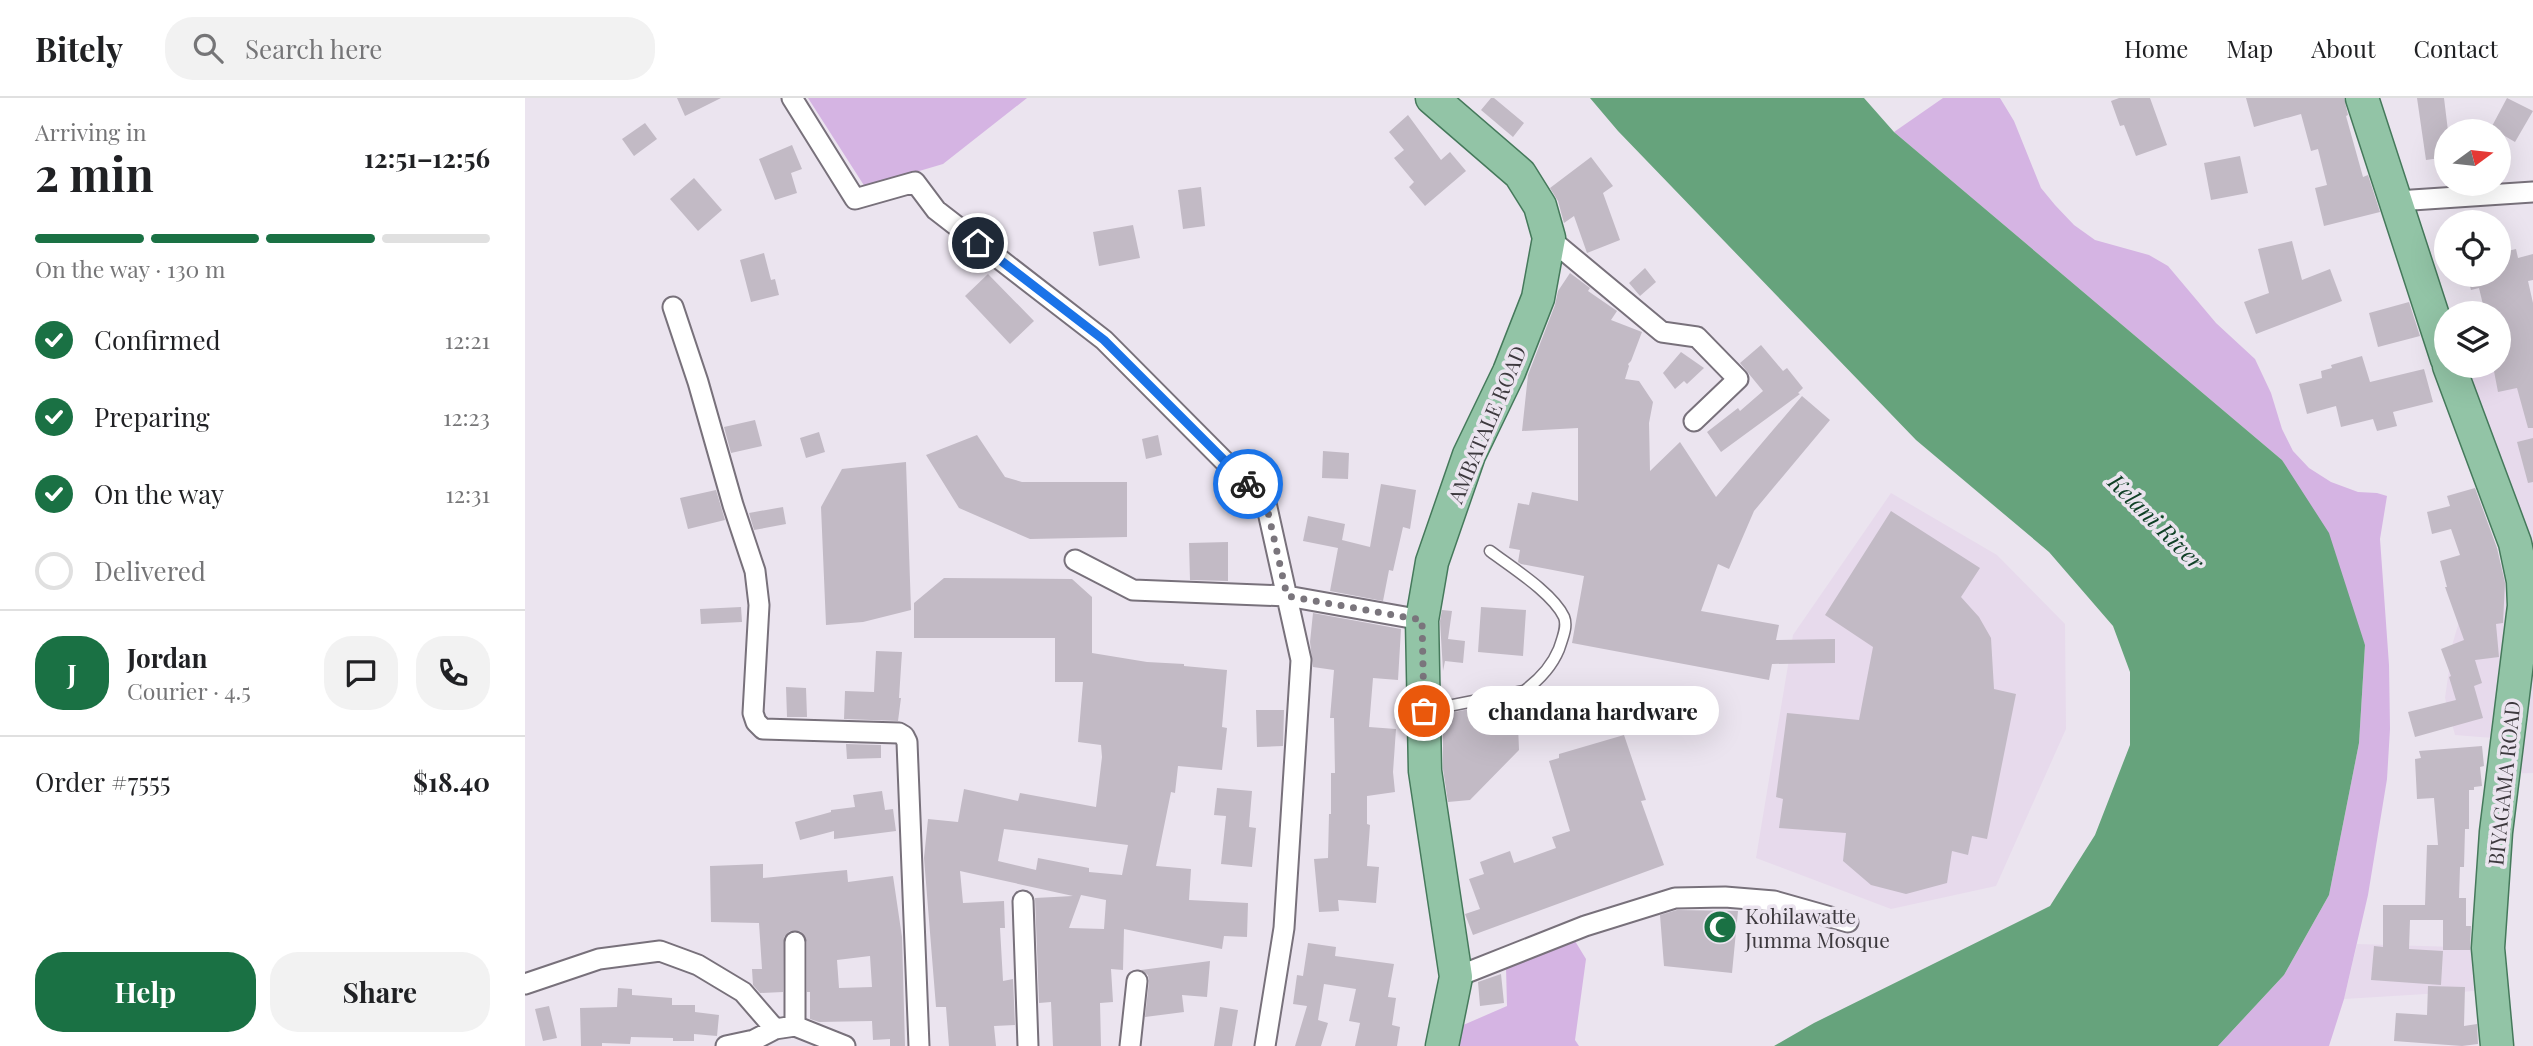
<!DOCTYPE html>
<html lang="en">
<head>
<meta charset="utf-8">
<style>
  :root { --surface:#fff; --page:#f2f2f2; --text:#202124; --muted:#757577; --line:#e0e0e0; --accent:#1a7144 }
  body { margin:0; font-family:"Playfair Display",serif; background:var(--page); color:var(--text); height:100vh; display:flex; flex-direction:column; font-size:26px; white-space:nowrap }
  * { box-sizing:border-box; margin:0 }
  p { font-size:23px; color:var(--muted) }
  .icon { flex:none; width:38px; height:38px; fill:none; stroke:currentColor; stroke-width:2; stroke-linecap:round; stroke-linejoin:round }
  .map { position:relative; flex:1; overflow:hidden }
  .details { display:flex; flex-direction:column; background:var(--surface); width:525px }
  .details>* { flex:none }
  .needle { width:46px; rotate:75deg }
  .controls { position:absolute; left:1909px; top:21px; display:grid; gap:14px }
  .controls a { display:grid; place-items:center; width:77px; height:77px; border-radius:50%; background:var(--surface); box-shadow:0 7px 28px #0002; font-size:35px }
  .pin { position:absolute; display:grid; place-items:center; width:60px; height:60px; color:#fff; margin:-30px; border:4px solid #fff; border-radius:50%; box-shadow:0 2px 7px #0007 }
  .courier { position:absolute; display:grid; place-items:center; width:70px; height:70px; margin:-35px; border:5px solid #1a73e8; border-radius:50%; background:#fff; color:#222; box-shadow:0 2px 9px #0007 }
  .bubble { position:absolute; height:49px; border-radius:24px; background:var(--surface); box-shadow:0 7px 28px #0002; font-size:23px; font-weight:700; line-height:49px; text-align:center }
  .head em { font-style:normal; font-weight:700 }
  .head div { display:flex; flex-direction:column-reverse }
  .head { display:flex; align-items:center; justify-content:space-between; height:119px; padding:0 35px }
  h1 { font-size:46px; font-weight:700; line-height:52px }
  .bar { display:grid; grid-template-columns:repeat(4,1fr); gap:10px 7px; align-content:center; height:84px; padding:0 35px }
  .bar i { height:9px; border-radius:5px; background:var(--line) }
  .bar .current { background:var(--accent) }
  .bar p { grid-column:span 4 }
  .line { display:flex; align-items:center; gap:18px; padding:0 35px; border-top:2px solid var(--line) }
  .line div { flex:1 }
  .round { display:grid; place-items:center; flex:none; width:74px; height:74px; border-radius:28px; background:var(--page) }
  ol { padding:0 35px; list-style:none }
  li { display:flex; align-items:center; gap:21px; height:77px }
  li p { margin-inline-start:auto }
  li .icon { padding:7px; border-radius:50%; background:var(--accent); color:#fff; stroke-width:4 }
  li:last-child { color:var(--muted) }
  li i { width:38px; height:38px; border:4px solid var(--line); border-radius:50% }
  .primary-button { display:flex; gap:14px; margin-top:auto; padding:14px 35px }
  .primary-button a { flex:1; height:80px; border-radius:28px; background:var(--accent); color:#fff; font-size:28px; font-weight:700; line-height:80px; text-align:center }
  .primary-button a+a { background:var(--page); color:var(--text) }
  header { display:flex; align-items:center; gap:42px; box-sizing:border-box; height:98px; padding:0 35px; background:var(--surface); border-bottom:2px solid var(--line) }
  header strong { font-size:33px }
  nav { display:flex; gap:38px; margin-inline-start:auto; font-size:24px }
  .search { width:490px; height:63px; background:var(--page); display:flex; align-items:center; gap:18px; box-sizing:border-box; padding:0 24px; border-radius:28px; color:var(--muted); font-size:26px }
  main { display:flex; flex:1; min-height:0 }
  .map>svg:first-child { display:block }
  .built { fill:#e7daec }
  .green { fill:#d5b4e3 }
  .water { fill:#66a37c }
  .building { fill:#c2bac5; fill-rule:evenodd }
  .lines { fill:none; stroke-linecap:round; stroke-linejoin:round }
  .service-casing { stroke:#78717b; stroke-width:13 }
  .minor-casing { stroke:#78717b; stroke-width:23 }
  .primary-casing { stroke:#45795b; stroke-width:35 }
  .service { stroke:#fff; stroke-width:10 }
  .minor { stroke:#fff; stroke-width:19 }
  .primary { stroke:#92c4a6; stroke-width:32 }
  .done { stroke:#7a757c; stroke-width:7; stroke-dasharray:0 12.6 }
  .route { stroke:#1a73e8; stroke-width:9 }
  .labels { text-anchor:middle; dominant-baseline:central; stroke-width:7; stroke-linejoin:round; paint-order:stroke }
  .street-label { font-size:21px; fill:#3d393e; stroke:#ebe4ef }
  .poi-label { font-size:21px; fill:#3d393e; stroke:#ebe4ef; text-anchor:start }
  .water-label { font-size:23px; font-style:italic; fill:#104026; stroke:#ebe4ef }
</style>
</head>
<body>
<header>
<strong>Bitely</strong>
<div class="search"><svg class="icon" aria-label="search" viewBox="0 0 24 24"><circle cx="10" cy="10" r="6"/><path d="M15 15l6 6"/></svg>Search here</div>
<nav><a>Home</a><a>Map</a><a>About</a><a>Contact</a></nav>
</header>
<main>
<section class="details">
<div class="head"><div><h1>2 min</h1><p>Arriving in</p></div><em>12:51–12:56</em></div>
<div class="bar"><i class="current"></i><i class="current"></i><i class="current"></i><i></i><p>On the way · 130 m</p></div>
<ol>
<li><svg class="icon" aria-label="check" viewBox="0 0 24 24"><path d="M5 12l5 5 9-10"/></svg>Confirmed<p>12:21</p></li>
<li><svg class="icon" aria-label="check" viewBox="0 0 24 24"><path d="M5 12l5 5 9-10"/></svg>Preparing<p>12:23</p></li>
<li><svg class="icon" aria-label="check" viewBox="0 0 24 24"><path d="M5 12l5 5 9-10"/></svg>On the way<p>12:31</p></li>
<li><i></i>Delivered</li>
</ol>
<div class="line" style="height:126px"><b class="round" style="background:var(--accent);color:#fff">J</b><div><b>Jordan</b><p>Courier · 4.5</p></div><a class="round"><svg class="icon" aria-label="chat" viewBox="0 0 24 24"><path d="M4 5h16v11H9l-5 4z"/></svg></a><a class="round"><svg class="icon" aria-label="phone" viewBox="0 0 24 24"><path d="M5 4h4l2 5-3 2q2 4 5 5l2-3 5 2v4C11 20 4 13 5 4z"/></svg></a></div>
<div class="line" style="height:91px"><div>Order #7555</div><b>$18.40</b></div>
<div class="primary-button"><a>Help</a><a>Share</a></div>
</section>
<div class="map">
<svg width="2008" height="948" viewBox="0 0 2008 948">
  <rect width="100%" height="100%" fill="#ebe4ef"/>
  <!-- built -->
  <path class="built" d="M 2008,248 L 2008,675 L 1977,676 L 1981,641 L 1930,637 L 1920,600 L 1928,544 L 1948,477 L 1993,459 L 1924,268 L 1974,268 Z
    M 1366,395 L 1472,457 L 1540,526 L 1541,631 L 1471,788 L 1366,811 L 1231,760 L 1268,537 Z
    M 1832,846 L 1963,850 L 1966,892 L 1819,901 Z"/>
  <!-- green -->
  <path class="green" d="M 283,0 L 502,0 L 418,66 L 340,89 Z
    M 1418,0 L 1475,0 L 1489,23 L 1516,90 L 1530,107 L 1549,127 L 1570,142 L 1624,157 L 1643,168 L 1691,225 L 1730,261 L 1746,295 L 1757,331 L 1768,353 L 1784,370 L 1806,384 L 1833,394 L 1852,395 L 1862,398 L 1855,441 L 1864,567 L 1865,631 L 1862,681 L 1843,797 L 1819,901 L 1804,948 L 1693,948 L 1759,877 L 1804,797 L 1834,645 L 1840,547 L 1757,362 L 1369,34 Z
    M 1050,843 L 1061,861 L 1050,942 L 1054,948 L 931,948 L 936,928 L 982,908 L 981,869 Z"/>
  <!-- water -->
  <path class="water" d="M 1065,0 L 1339,0 L 1369,34 L 1757,362 L 1804,435 L 1840,547 L 1834,645 L 1804,797 L 1759,877 L 1693,948 L 1249,948 L 1289,925 L 1525,808 L 1570,737 L 1605,647 L 1605,574 L 1588,528 L 1524,454 L 1391,342 L 1093,33 Z"/>
  <!-- building -->
  <path class="building" d="M 152,0 L 196,0 L 160,18 Z
    M 966,0 L 969,0 L 999,25 L 988,39 L 956,12 Z
    M 1594,0 L 1625,0 L 1642,47 L 1611,58 L 1599,27 L 1595,28 L 1586,3 Z
    M 1721,0 L 1819,0 L 1823,17 L 1821,18 L 1838,79 L 1843,77 L 1855,114 L 1799,128 L 1790,90 L 1802,87 L 1793,51 L 1786,53 L 1776,16 L 1729,29 Z
    M 1892,0 L 1919,0 L 1923,33 L 1922,59 L 1901,62 Z
    M 1982,0 L 2008,13 L 1990,44 L 1966,30 Z
    M 883,17 L 916,62 L 925,54 L 941,73 L 900,108 L 884,89 L 889,84 L 869,60 L 879,52 L 864,34 Z
    M 120,25 L 132,41 L 109,58 L 97,41 Z
    M 267,47 L 277,71 L 266,75 L 272,95 L 250,102 L 234,61 Z
    M 1715,58 L 1723,95 L 1686,102 L 1679,65 Z
    M 1066,59 L 1088,88 L 1078,95 L 1095,142 L 1062,155 L 1049,118 L 1039,125 L 1033,103 L 1025,90 Z
    M 169,80 L 197,112 L 173,133 L 145,101 Z
    M 676,89 L 680,128 L 658,131 L 653,92 Z
    M 608,127 L 615,160 L 574,168 L 568,134 Z
    M 1767,143 L 1777,182 L 1805,171 L 1817,203 L 1731,236 L 1719,204 L 1744,195 L 1733,151 Z
    M 1991,151 L 1993,160 L 2008,156 L 2008,182 L 2003,183 L 2008,205 L 2008,330 L 2003,330 L 1992,290 L 1973,294 L 1968,268 L 1974,268 L 1974,215 L 1960,215 L 1954,190 L 1946,192 L 1942,177 L 1974,177 L 1974,155 Z
    M 239,155 L 246,182 L 250,181 L 254,197 L 226,204 L 215,162 Z
    M 1120,170 L 1131,184 L 1115,198 L 1104,185 Z
    M 1045,175 L 1065,190 L 1063,193 L 1092,213 L 1086,222 L 1117,234 L 1106,263 L 1103,266 L 1104,268 L 1100,281 L 1114,283 L 1128,304 L 1124,325 L 1125,373 L 1155,344 L 1191,399 L 1277,298 L 1305,322 L 1229,413 L 1204,471 L 1193,466 L 1176,513 L 1254,527 L 1251,542 L 1310,541 L 1310,565 L 1247,566 L 1244,582 L 1047,545 L 1059,478 L 996,466 L 993,464 L 995,452 L 984,450 L 993,405 L 1004,407 L 1007,394 L 1053,403 L 1053,330 L 997,333 L 1003,277 L 1030,207 L 1033,193 Z
    M 463,176 L 509,223 L 485,246 L 440,198 Z
    M 1884,204 L 1895,238 L 1853,249 L 1844,215 Z
    M 1236,247 L 1258,273 L 1262,270 L 1278,290 L 1273,295 L 1275,296 L 1196,354 L 1182,334 L 1213,310 L 1215,313 L 1238,293 L 1215,265 Z
    M 1156,254 L 1179,270 L 1162,286 L 1159,283 L 1150,291 L 1138,275 Z
    M 1837,258 L 1845,284 L 1899,271 L 1908,304 L 1868,314 L 1872,328 L 1852,333 L 1848,321 L 1816,329 L 1811,308 L 1782,316 L 1774,286 L 1797,280 L 1796,273 L 1807,270 L 1806,267 Z
    M 230,322 L 237,348 L 206,355 L 199,329 Z
    M 294,334 L 300,354 L 281,360 L 275,340 Z
    M 452,337 L 480,379 L 497,384 L 602,384 L 602,439 L 505,441 L 434,410 L 401,357 Z
    M 633,337 L 637,357 L 621,361 L 617,341 Z
    M 2008,340 L 2008,384 L 2003,385 L 1992,344 Z
    M 798,353 L 824,355 L 823,381 L 797,380 Z
    M 381,364 L 386,512 L 338,524 L 301,527 L 296,409 L 317,371 Z
    M 856,386 L 891,392 L 885,431 L 878,429 L 868,473 L 864,472 L 858,503 L 805,493 L 813,450 L 778,443 L 783,418 L 820,426 L 817,442 L 845,449 Z
    M 1950,390 L 1972,450 L 1980,485 L 1978,525 L 1971,526 L 1974,559 L 1950,562 L 1957,585 L 1949,588 L 1958,620 L 1890,639 L 1883,614 L 1931,602 L 1924,579 L 1926,578 L 1916,551 L 1939,542 L 1920,489 L 1922,489 L 1915,463 L 1935,457 L 1926,431 L 1907,436 L 1902,414 L 1925,408 L 1922,398 Z
    M 191,392 L 200,422 L 163,431 L 155,400 Z
    M 258,409 L 261,426 L 229,432 L 224,415 Z
    M 1366,413 L 1455,470 L 1436,499 L 1454,519 L 1466,540 L 1469,591 L 1491,596 L 1462,741 L 1447,738 L 1443,757 L 1427,753 L 1422,785 L 1381,796 L 1346,787 L 1318,763 L 1321,735 L 1254,730 L 1258,701 L 1251,699 L 1262,615 L 1334,622 L 1348,549 L 1300,517 Z
    M 703,444 L 703,483 L 665,482 L 664,445 Z
    M 419,480 L 547,481 L 567,499 L 567,555 L 622,564 L 659,566 L 659,568 L 702,572 L 697,629 L 702,630 L 697,672 L 653,668 L 650,695 L 646,694 L 631,768 L 666,771 L 664,802 L 723,805 L 722,839 L 699,838 L 697,851 L 599,831 L 598,872 L 586,871 L 588,904 L 575,905 L 576,948 L 528,948 L 526,904 L 514,905 L 510,800 L 548,798 L 435,773 L 438,805 L 479,803 L 480,830 L 475,830 L 478,883 L 488,881 L 490,927 L 469,928 L 471,948 L 424,948 L 421,909 L 411,909 L 399,760 L 403,721 L 433,724 L 439,691 L 493,703 L 495,695 L 571,709 L 577,659 L 576,647 L 553,644 L 558,584 L 530,584 L 530,540 L 389,540 L 389,505 ZM 479,731 L 603,747 L 597,777 L 564,774 L 564,770 L 513,760 L 511,772 L 473,763 ZM 556,797 L 581,802 L 579,831 L 544,830 Z
    M 216,509 L 217,524 L 176,526 L 175,511 Z
    M 956,509 L 1001,512 L 998,558 L 953,554 Z
    M 917,512 L 927,513 L 923,541 L 940,543 L 938,565 L 920,563 L 918,573 L 915,523 Z
    M 788,515 L 876,531 L 873,582 L 848,580 L 844,629 L 871,631 L 868,674 L 870,694 L 842,698 L 842,726 L 845,727 L 842,768 L 854,769 L 851,805 L 813,802 L 814,813 L 794,814 L 789,761 L 803,760 L 804,716 L 806,716 L 806,675 L 810,675 L 809,620 L 805,620 L 809,572 L 788,569 L 785,544 Z
    M 351,553 L 377,554 L 374,600 L 376,600 L 373,623 L 319,621 L 320,593 L 349,594 Z
    M 261,589 L 281,590 L 282,619 L 262,619 Z
    M 992,602 L 994,652 L 945,702 L 923,704 L 918,671 L 918,629 L 922,629 L 919,616 Z
    M 731,612 L 759,612 L 758,648 L 732,649 Z
    M 1099,637 L 1121,702 L 1116,703 L 1139,767 L 948,837 L 940,816 L 955,811 L 944,781 L 959,776 L 955,764 L 985,753 L 989,765 L 1031,750 L 1027,739 L 1045,733 L 1024,663 L 1034,660 L 1034,656 Z
    M 321,646 L 356,647 L 356,660 L 322,661 Z
    M 1957,648 L 1959,668 L 1955,669 L 1957,688 L 1949,689 L 1949,692 L 1944,692 L 1944,731 L 1940,731 L 1939,769 L 1935,769 L 1934,800 L 1941,800 L 1941,828 L 1946,828 L 1945,852 L 1918,852 L 1918,822 L 1885,822 L 1884,851 L 1918,853 L 1916,887 L 1846,882 L 1849,848 L 1858,849 L 1858,807 L 1900,807 L 1902,747 L 1913,747 L 1909,700 L 1892,701 L 1890,661 L 1896,660 L 1894,653 Z
    M 692,690 L 727,693 L 724,729 L 731,730 L 727,769 L 696,766 L 701,718 L 689,717 Z
    M 357,693 L 360,712 L 368,711 L 371,733 L 309,741 L 309,733 L 275,742 L 270,724 L 306,714 L 306,712 L 330,709 L 328,697 Z
    M 238,766 L 238,780 L 322,772 L 323,784 L 368,778 L 377,839 L 380,948 L 365,948 L 365,941 L 348,942 L 347,923 L 294,924 L 285,921 L 285,894 L 282,894 L 282,844 L 275,833 L 265,833 L 259,839 L 258,894 L 235,895 L 228,887 L 227,871 L 237,871 L 234,825 L 186,824 L 185,768 ZM 345,858 L 347,889 L 314,890 L 312,862 Z
    M 1152,812 L 1213,813 L 1207,875 L 1139,868 L 1135,817 Z
    M 783,845 L 811,849 L 810,858 L 869,866 L 863,899 L 871,900 L 867,927 L 875,929 L 872,948 L 830,948 L 835,925 L 824,923 L 831,891 L 799,886 L 793,922 L 803,925 L 796,948 L 770,948 L 782,908 L 768,906 L 772,877 L 778,878 Z
    M 685,863 L 682,899 L 657,897 L 659,914 L 620,919 L 624,884 L 623,877 L 616,872 Z
    M 976,876 L 979,905 L 955,908 L 953,884 Z
    M 1903,888 L 1940,889 L 1939,928 L 1952,926 L 1953,946 L 1937,948 L 1869,943 L 1871,915 L 1902,917 Z
    M 93,890 L 107,891 L 107,897 L 147,900 L 147,907 L 170,907 L 170,914 L 194,917 L 192,938 L 169,936 L 169,943 L 148,943 L 148,940 L 106,939 L 105,946 L 77,945 L 77,948 L 56,948 L 55,910 L 92,909 Z
    M 24,908 L 32,940 L 18,943 L 10,911 Z
    M 695,909 L 713,912 L 707,948 L 689,948 Z"/>
  <g class="lines">
    <defs>
      <path id="service" d="M 903,612 L 999,593 C 1014,582 1027,568 1034,551 C 1037,541 1043,529 1039,519 C 1028,495 986,469 965,453"/>
      <path id="minor" d="M 267,0 L 330,101 L 390,84 L 411,112 L 579,242 L 741,405 L 776,562 L 759,830 L 740,948
        M 1872,103 L 2008,94
        M 1024,140 L 1137,234 L 1172,239 L 1213,281 L 1169,323
        M 148,209 L 173,284 L 208,407 L 230,473 L 234,507 L 228,615 L 231,624 L 238,631 L 374,635 L 379,638 L 382,644 L 394,948
        M 550,462 L 608,492 L 762,498 L 897,522
        M 498,803 L 503,948
        M 931,879 L 1060,828 L 1150,800 L 1200,799 L 1249,803 L 1323,824
        M 0,886 L 74,861 L 135,853 L 173,867 L 218,894 L 250,931 L 270,928 L 320,948
        M 270,928 L 270,844
        M 201,948 L 229,942 L 250,931
        M 605,948 L 612,883"/>
      <path id="primary" d="M 907,0 L 995,76 L 1015,108 L 1024,140 L 1013,200 L 984,274 L 944,357 L 907,464 L 897,522 L 900,673 L 931,879 L 917,948
        M 1837,0 L 1922,261
        M 1924,268 L 1990,445 L 1998,483 L 1999,508 L 1971,734 L 1963,850 L 1972,948"/>
    </defs>
    <!-- service casing -->
    <use href="#service" class="service-casing"/>
    <!-- minor casing -->
    <use href="#minor" class="minor-casing"/>
    <!-- primary casing -->
    <use href="#primary" class="primary-casing"/>
    <!-- service -->
    <use href="#service" class="service"/>
    <!-- minor -->
    <use href="#minor" class="minor"/>
    <!-- primary -->
    <use href="#primary" class="primary"/>
  </g>
  <g class="lines">
    <!-- done -->
    <path class="done" d="M 723,386 L 741,405 L 762,498 L 897,522 L 899,613"/>
    <!-- route -->
    <path class="route" d="M 453,145 L 579,242 L 723,386"/>
  </g>
  <!-- icons -->
  <defs>
    <symbol id="mosque-disc" viewBox="-11 -11 22 22"><circle r="9.5" fill="#1a7144" stroke="#ebe4ef"/><path d="M3.5-4.9A6 6 0 1 0 3.5 4.9A5 5 0 1 1 3.5-4.9Z" fill="#fff"/></symbol>
  </defs>
  <g fill-rule="evenodd">
    <use href="#mosque-disc" x="1176" y="810" width="38" height="38"/>
  </g>
  <g class="labels">
    <!-- street labels -->
    <g class="street-label">
      <text transform="translate(961 326) rotate(-67)">AMBATALE ROAD</text>
      <text transform="translate(1978 685) rotate(-84)">BIYAGAMA ROAD</text>
    </g>
    <!-- poi labels -->
    <g class="poi-label">
      <text x="1220" y="817">Kohilawatte<tspan x="1220" dy="24">Jumma Mosque</tspan></text>
    </g>
    <!-- water labels -->
    <g class="water-label">
      <text transform="translate(1632 423) rotate(45)">Kelani River</text>
    </g>
  </g>
</svg>
<div class="controls">
<a><svg class="needle" viewBox="-14 -14 28 28"><path d="M0-13l5 13h-10z" fill="#e53935"/><path d="M0 13l5-13h-10z" fill="#757577"/></svg></a>
<a><svg class="icon" aria-label="locate" viewBox="0 0 24 24"><circle cx="12" cy="12" r="6"/><path d="M12 2v4M12 18v4M2 12h4M18 12h4"/></svg></a>
<a><svg class="icon" aria-label="layers" viewBox="0 0 24 24"><path d="M12 4l9 5-9 5-9-5zM3 14l9 5 9-5"/></svg></a>
</div>
<div class="pin" style="left:899px;top:613px;background:#ea580c"><svg class="icon" aria-label="bag" viewBox="0 0 24 24"><path d="M5 8h14l-1 12H6zM9 8a3 3 0 0 1 6 0"/></svg></div>
<div class="pin" style="left:453px;top:145px;background:#1f2937"><svg class="icon" aria-label="home" viewBox="0 0 24 24"><path d="M3 11l9-7 9 7M6 9v11h12V9"/></svg></div>
<div class="courier" style="left:723px;top:386px"><svg class="icon" aria-label="bike" viewBox="0 0 24 24"><circle cx="6" cy="16" r="4"/><circle cx="18" cy="16" r="4"/><path d="M6 16l4-8h5l3 8M10 8l3 8H6M13 5h3"/></svg></div>
<div class="bubble" style="left:942px;top:588px;width:252px">chandana hardware</div>
</div>
</main>
</body>
</html>
